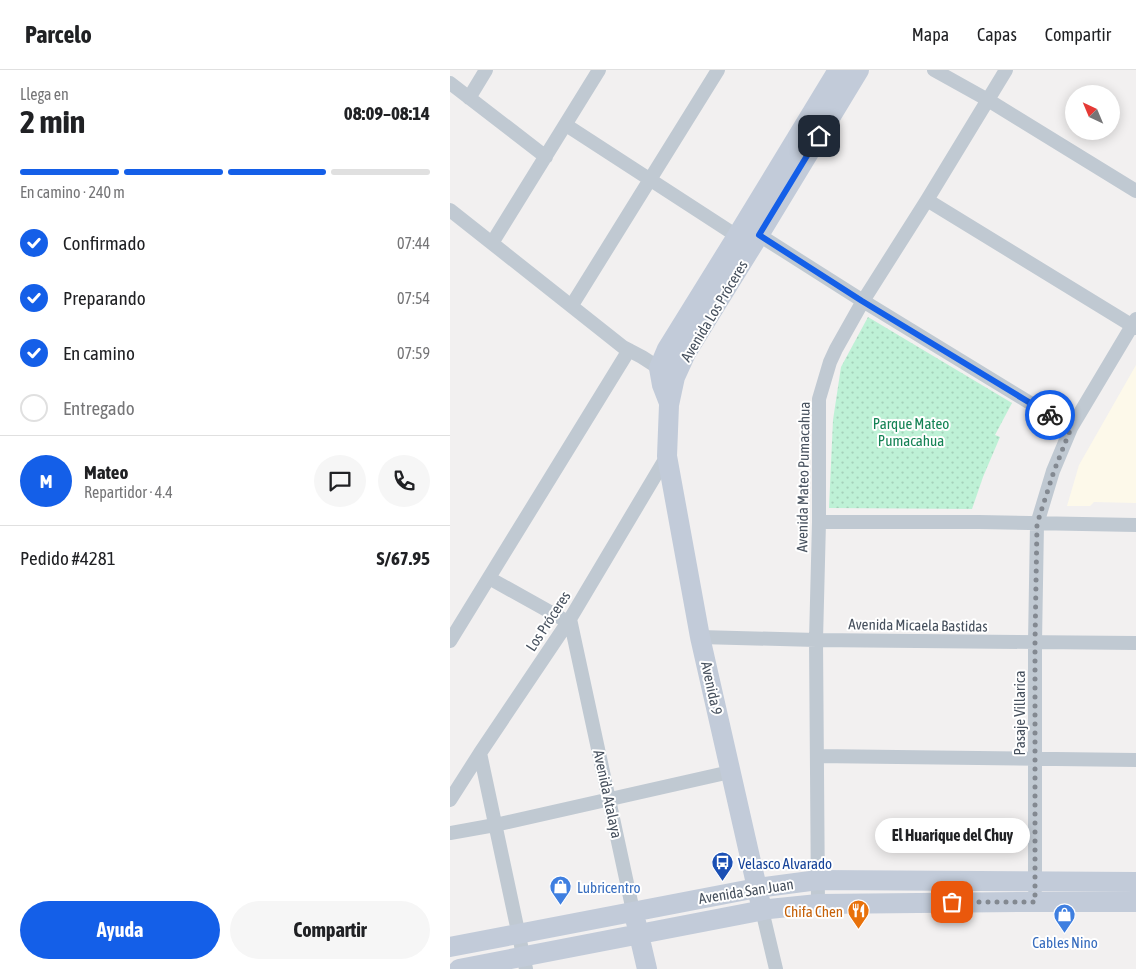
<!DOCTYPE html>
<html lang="es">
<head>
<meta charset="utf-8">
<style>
  :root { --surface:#fff; --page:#f6f6f6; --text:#202124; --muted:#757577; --line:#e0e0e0; --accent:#145fe8 }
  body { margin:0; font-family:"Asap Condensed",sans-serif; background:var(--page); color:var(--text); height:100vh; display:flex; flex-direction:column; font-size:19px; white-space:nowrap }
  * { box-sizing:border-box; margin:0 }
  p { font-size:16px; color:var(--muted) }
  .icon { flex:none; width:28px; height:28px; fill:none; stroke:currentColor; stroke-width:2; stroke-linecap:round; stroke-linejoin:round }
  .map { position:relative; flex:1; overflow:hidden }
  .drawer { display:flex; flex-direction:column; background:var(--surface); width:450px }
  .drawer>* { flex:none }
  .needle { width:32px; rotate:316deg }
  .buttons { position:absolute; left:615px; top:15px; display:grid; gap:10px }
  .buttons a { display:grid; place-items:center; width:55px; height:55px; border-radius:50%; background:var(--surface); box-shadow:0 2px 12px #0003; font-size:25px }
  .pin { position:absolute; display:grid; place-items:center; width:42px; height:42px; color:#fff; margin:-21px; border-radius:10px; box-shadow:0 2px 8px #0006 }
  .courier { position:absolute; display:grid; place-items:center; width:50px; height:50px; margin:-25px; border:4px solid #145fe8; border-radius:50%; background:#fff; color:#222; box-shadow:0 1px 6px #0007 }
  .bubble { position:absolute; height:35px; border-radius:18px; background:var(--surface); box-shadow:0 2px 12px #0003; font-size:16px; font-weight:700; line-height:35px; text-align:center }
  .headline em { font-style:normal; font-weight:700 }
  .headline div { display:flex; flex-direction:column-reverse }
  .headline { display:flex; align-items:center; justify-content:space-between; height:85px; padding:0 20px }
  h1 { font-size:32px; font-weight:700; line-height:38px }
  .bar { display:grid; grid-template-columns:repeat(4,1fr); gap:8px 5px; align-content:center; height:60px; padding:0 20px }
  .bar i { height:6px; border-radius:4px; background:var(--line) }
  .bar .selected { background:var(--accent) }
  .bar p { grid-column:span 4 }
  .line { display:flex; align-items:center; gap:12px; padding:0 20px; border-top:1px solid var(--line) }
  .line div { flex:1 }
  .round { display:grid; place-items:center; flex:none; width:52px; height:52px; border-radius:26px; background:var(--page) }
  ol { padding:0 20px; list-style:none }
  li { display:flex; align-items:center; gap:15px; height:55px }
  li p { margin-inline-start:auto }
  li .icon { padding:5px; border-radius:50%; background:var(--accent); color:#fff; stroke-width:4 }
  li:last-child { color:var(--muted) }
  li i { width:28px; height:28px; border:2px solid var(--line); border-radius:50% }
  .action { display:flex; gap:10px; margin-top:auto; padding:10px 20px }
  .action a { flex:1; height:58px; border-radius:30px; background:var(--accent); color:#fff; font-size:20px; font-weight:700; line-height:58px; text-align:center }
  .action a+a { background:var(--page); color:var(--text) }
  header { display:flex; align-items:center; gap:30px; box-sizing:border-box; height:70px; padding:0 25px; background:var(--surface); border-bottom:1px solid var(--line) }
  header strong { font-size:24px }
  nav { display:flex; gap:28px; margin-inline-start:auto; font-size:18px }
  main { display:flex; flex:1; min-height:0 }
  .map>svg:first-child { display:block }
  .commercial { fill:#fdf9ea }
  .park { fill:url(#park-dots) }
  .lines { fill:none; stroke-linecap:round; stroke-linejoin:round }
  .street { stroke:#c0c9d2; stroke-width:14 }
  .secondary { stroke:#c2cbd9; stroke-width:20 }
  .done { stroke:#838991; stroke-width:5; stroke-dasharray:0 9 }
  .route { stroke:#145fe8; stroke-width:6 }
  .labels { text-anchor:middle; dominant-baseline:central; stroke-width:4; stroke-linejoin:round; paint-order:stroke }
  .street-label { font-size:15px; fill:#47515e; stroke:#fff }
  .park-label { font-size:15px; fill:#158355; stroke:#fff }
  .transit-label { font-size:15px; fill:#164399; stroke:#fff; text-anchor:start }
  .shop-label { font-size:15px; fill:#366cbe; stroke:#fff; text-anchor:start }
  .food-label { font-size:15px; fill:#c56008; stroke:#fff; text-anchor:end }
</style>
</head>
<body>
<header>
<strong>Parcelo</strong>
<nav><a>Mapa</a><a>Capas</a><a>Compartir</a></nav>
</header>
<main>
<section class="drawer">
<div class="headline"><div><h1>2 min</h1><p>Llega en</p></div><em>08:09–08:14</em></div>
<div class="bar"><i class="selected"></i><i class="selected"></i><i class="selected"></i><i></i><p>En camino · 240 m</p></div>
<ol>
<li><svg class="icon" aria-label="check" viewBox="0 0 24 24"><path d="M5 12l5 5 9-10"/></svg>Confirmado<p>07:44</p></li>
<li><svg class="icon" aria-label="check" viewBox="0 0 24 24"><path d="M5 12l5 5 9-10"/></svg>Preparando<p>07:54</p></li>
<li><svg class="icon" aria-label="check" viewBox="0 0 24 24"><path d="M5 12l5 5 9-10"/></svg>En camino<p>07:59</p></li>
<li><i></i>Entregado</li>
</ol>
<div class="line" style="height:90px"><b class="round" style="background:var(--accent);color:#fff">M</b><div><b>Mateo</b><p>Repartidor · 4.4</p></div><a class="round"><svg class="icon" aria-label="chat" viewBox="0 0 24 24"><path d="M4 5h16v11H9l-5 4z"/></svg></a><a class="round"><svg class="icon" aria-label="phone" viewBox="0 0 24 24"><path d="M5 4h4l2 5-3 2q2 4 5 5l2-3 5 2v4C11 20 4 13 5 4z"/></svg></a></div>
<div class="line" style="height:65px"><div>Pedido #4281</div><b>S/67.95</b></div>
<div class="action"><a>Ayuda</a><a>Compartir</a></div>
</section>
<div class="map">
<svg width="686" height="899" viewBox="0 0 686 899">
  <defs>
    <pattern id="park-dots" width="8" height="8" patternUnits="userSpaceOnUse" patternTransform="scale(1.25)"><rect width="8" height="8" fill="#bef1d6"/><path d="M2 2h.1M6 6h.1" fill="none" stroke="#a5d0ba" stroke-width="1.8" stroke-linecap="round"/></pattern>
  </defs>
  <rect width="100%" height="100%" fill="#f2f0f0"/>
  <!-- commercial -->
  <path class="commercial" d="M 686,295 L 686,433 L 644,432 L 640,436 L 617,436 L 629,395 Z"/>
  <!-- park -->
  <path class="park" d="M 418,247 L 562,333 L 545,365 L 550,367 L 533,407 L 522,439 L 379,438 L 383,350 L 391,297 Z"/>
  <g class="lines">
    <!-- street -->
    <path class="street" d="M 484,0 L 538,30 L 686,121
      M 0,13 L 96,87
      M 19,28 L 36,0
      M 116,55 L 287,166
      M 477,130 L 686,258
      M 0,140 L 173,277 L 192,287 L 209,298
      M 309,165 L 413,231 L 621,358
      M 42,173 L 149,0
      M 122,235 L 268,0
      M 369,452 L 529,452 L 686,455
      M 39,508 L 118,552
      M 120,549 L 183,841
      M 250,567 L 366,570 L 686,573
      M 0,571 L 179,280
      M 30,683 L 76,899
      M 367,686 L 686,690
      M 0,730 L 30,683 L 120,549 L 217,386
      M 0,763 L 45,755 L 280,702
      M 585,820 L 585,572 L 587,454 L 603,401 L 621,358 L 686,249
      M 368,834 L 366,570 L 369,452 L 369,329 L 380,292 L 386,279 L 413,231 L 477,130 L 556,0
      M 312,840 L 326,899"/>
    <!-- secondary -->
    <path class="secondary" d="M 219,333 L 212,315 L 209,298 L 217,279 L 287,166 L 388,0
      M 312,840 L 250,567 L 217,386 L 219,335 L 225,307 L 236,283 L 309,165 L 409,0
      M 186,852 L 197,899
      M 0,877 L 307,818 L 368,810 L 686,812
      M 9,899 L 319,839 L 368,834 L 579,832 L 686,832"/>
  </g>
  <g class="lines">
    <!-- done -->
    <path class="done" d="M 502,832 L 585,832 L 585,572 L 587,454 L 604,401 L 621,358 L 600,345"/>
    <!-- route -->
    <path class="route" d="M 369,66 L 309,165 L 412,231 L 600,345"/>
  </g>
  <!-- icons -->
  <defs>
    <symbol id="bus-pin" viewBox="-11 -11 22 30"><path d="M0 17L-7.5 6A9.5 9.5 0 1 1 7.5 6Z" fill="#1a4fb4" stroke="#fff"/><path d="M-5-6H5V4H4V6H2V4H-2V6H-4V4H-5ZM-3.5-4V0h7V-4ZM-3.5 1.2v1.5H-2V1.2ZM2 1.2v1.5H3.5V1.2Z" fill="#fff"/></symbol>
    <symbol id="shop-pin" viewBox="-11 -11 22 30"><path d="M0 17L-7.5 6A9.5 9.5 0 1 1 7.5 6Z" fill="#3f7fe0" stroke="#fff"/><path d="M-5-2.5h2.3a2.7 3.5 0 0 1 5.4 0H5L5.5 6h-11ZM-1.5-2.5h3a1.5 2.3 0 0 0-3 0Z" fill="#fff"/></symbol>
    <symbol id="restaurant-pin" viewBox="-11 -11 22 30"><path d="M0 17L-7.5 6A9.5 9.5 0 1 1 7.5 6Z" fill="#e8710a" stroke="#fff"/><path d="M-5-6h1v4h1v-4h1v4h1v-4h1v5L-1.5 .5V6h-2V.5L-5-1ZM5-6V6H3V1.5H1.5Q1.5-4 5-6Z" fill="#fff"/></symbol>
  </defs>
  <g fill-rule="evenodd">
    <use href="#bus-pin" x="260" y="780" width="25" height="34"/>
    <use href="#shop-pin" x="98" y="804" width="25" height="34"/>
    <use href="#restaurant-pin" x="396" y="828" width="25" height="34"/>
    <use href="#shop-pin" x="602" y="832" width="25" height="34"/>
  </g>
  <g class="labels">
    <!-- street labels -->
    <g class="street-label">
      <text transform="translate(264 241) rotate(-59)">Avenida Los Próceres</text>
      <text transform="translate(353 407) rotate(-89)">Avenida Mateo Pumacahua</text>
      <text transform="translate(98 551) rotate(-57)">Los Próceres</text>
      <text transform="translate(468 555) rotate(1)">Avenida Micaela Bastidas</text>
      <text transform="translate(262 618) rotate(78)">Avenida 9</text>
      <text transform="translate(569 643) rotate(-90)">Pasaje Villarica</text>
      <text transform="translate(158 724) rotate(78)">Avenida Atalaya</text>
      <text transform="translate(296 821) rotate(-9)">Avenida San Juan</text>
    </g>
    <!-- park labels -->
    <g class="park-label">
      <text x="461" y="353">Parque Mateo<tspan x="461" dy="17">Pumacahua</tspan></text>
    </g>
    <!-- transit labels -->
    <g class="transit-label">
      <text x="288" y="793">Velasco Alvarado</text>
    </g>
    <!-- shop labels -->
    <g class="shop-label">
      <text x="127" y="817">Lubricentro</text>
      <text x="615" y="872" text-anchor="middle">Cables Nino</text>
    </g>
    <!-- food labels -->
    <g class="food-label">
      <text x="393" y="841">Chifa Chen</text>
    </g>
  </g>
</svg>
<div class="buttons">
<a><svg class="needle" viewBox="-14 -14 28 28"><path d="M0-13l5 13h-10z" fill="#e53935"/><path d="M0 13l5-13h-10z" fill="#757577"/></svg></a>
</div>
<div class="pin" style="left:502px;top:832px;background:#ea580c"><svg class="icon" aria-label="bag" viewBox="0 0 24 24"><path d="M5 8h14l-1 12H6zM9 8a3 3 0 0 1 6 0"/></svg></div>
<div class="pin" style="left:369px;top:66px;background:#1f2937"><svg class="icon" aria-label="home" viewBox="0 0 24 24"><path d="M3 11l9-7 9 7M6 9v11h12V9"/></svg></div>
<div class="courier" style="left:600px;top:345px"><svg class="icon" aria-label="bike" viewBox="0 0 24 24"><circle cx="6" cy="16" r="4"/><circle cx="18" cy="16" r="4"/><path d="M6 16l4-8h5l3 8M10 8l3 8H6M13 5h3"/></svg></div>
<div class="bubble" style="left:425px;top:748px;width:155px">El Huarique del Chuy</div>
</div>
</main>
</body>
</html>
